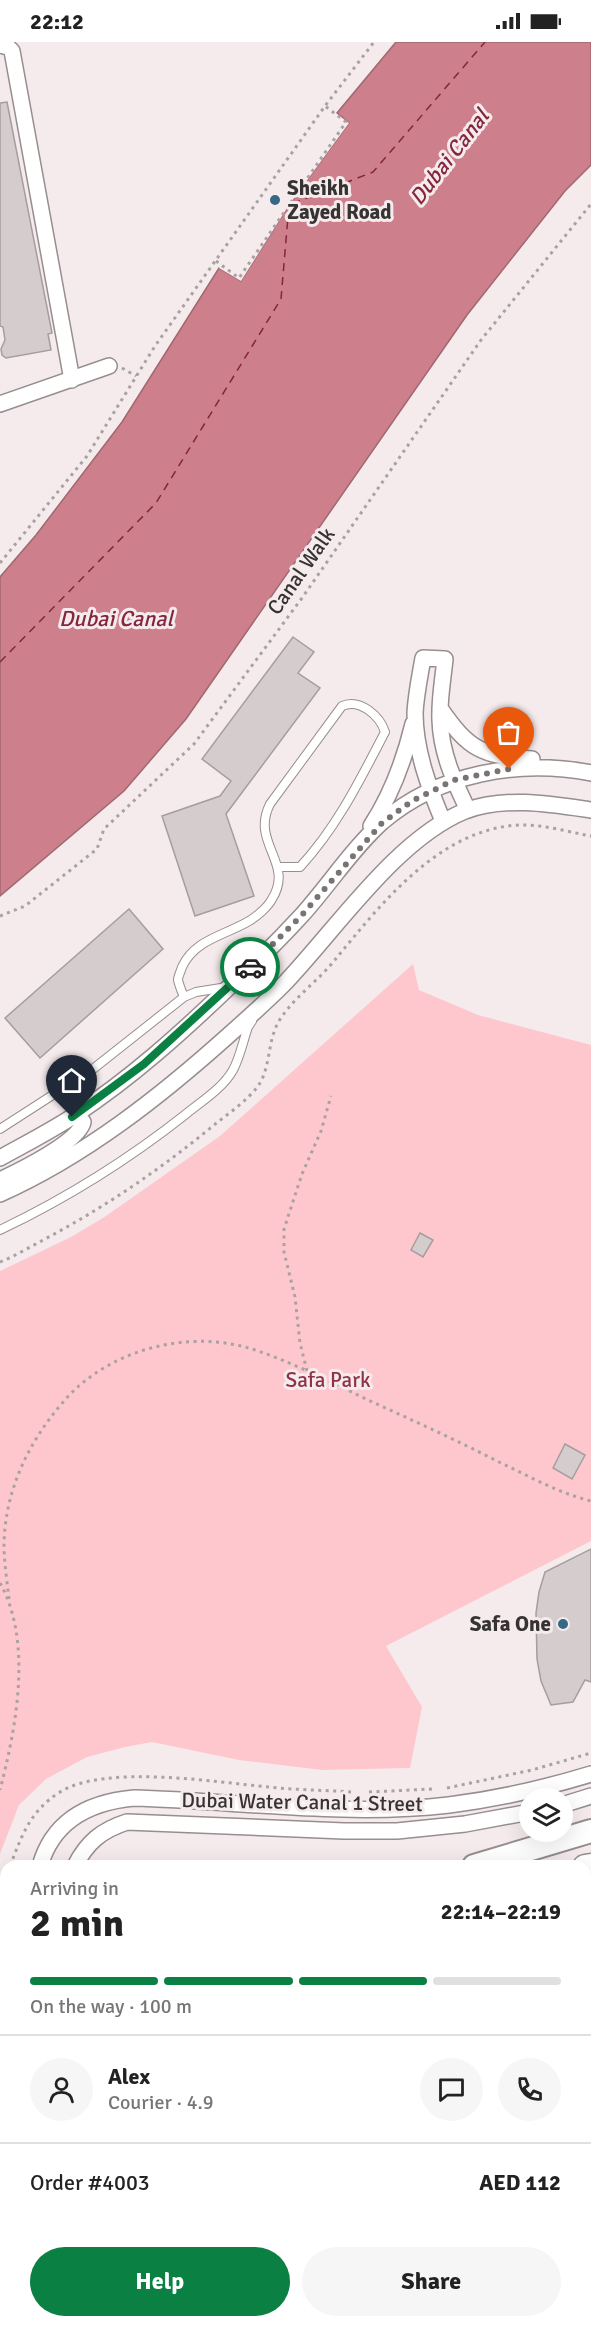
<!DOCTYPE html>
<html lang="en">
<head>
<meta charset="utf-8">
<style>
  :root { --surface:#fff; --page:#f6f6f6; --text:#222; --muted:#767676; --line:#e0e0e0; --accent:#0b8043 }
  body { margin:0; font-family:Signika,sans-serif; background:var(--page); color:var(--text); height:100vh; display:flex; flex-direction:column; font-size:22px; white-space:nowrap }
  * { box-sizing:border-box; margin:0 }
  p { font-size:20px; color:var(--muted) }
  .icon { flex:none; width:33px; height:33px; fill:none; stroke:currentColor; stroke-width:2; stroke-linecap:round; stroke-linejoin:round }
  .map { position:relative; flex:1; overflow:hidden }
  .side { position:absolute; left:0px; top:1818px; width:591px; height:468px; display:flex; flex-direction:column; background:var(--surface); border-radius:18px 18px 0 0; box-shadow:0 6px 24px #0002 }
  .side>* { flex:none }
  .fabs { position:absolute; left:519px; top:1746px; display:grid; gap:12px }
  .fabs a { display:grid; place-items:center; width:54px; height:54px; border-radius:50%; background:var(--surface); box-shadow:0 6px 24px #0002; font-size:30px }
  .pin { position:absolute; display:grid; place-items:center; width:51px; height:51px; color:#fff; margin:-62px -26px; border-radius:50% 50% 50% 0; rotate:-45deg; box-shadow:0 0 6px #0007 }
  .pin .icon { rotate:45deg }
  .courier { position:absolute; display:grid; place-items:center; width:60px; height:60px; margin:-30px; border:4px solid #0b8043; border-radius:50%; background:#fff; color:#222; box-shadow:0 2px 8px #0007 }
  .summary em { font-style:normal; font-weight:700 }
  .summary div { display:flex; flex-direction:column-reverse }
  .summary { display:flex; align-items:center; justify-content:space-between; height:102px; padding:0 30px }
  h1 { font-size:39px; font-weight:700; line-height:45px }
  .bar { display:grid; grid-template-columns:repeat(4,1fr); gap:9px 6px; align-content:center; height:72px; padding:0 30px }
  .bar i { height:8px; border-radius:4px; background:var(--line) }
  .bar .selected { background:var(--accent) }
  .bar p { grid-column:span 4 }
  .line { display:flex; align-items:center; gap:15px; padding:0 30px; border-top:2px solid var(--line) }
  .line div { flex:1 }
  .round { display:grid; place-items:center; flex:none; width:63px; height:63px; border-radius:32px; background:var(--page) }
  .button { display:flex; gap:12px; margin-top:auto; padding:12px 30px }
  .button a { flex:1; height:69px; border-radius:36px; background:var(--accent); color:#fff; font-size:24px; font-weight:700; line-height:69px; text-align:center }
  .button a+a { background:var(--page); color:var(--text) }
  .status { display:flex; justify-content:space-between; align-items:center; height:42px; padding:0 30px; background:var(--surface); direction:ltr }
  .status svg { height:16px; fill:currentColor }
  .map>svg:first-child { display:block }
  .green { fill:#fec7ce }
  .water { fill:#cd7f8b; stroke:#a06871; stroke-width:1.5 }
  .pier { fill:#f5ebec }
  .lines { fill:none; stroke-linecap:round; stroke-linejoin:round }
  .ferry { stroke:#84263d; stroke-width:1.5; stroke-dasharray:8 6; stroke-linecap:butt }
  .building { fill:#d5cccd; stroke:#a69d9e; stroke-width:1.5 }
  .lane-casing { stroke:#978e8f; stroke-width:10 }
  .street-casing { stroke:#978e8f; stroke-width:18 }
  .secondary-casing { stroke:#978e8f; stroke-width:26 }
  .primary-casing { stroke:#978e8f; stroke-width:27 }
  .highway-casing { stroke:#978e8f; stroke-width:32 }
  .path { stroke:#a9a2a2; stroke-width:3; stroke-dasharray:3 4.5; stroke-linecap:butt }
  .lane { stroke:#fff; stroke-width:8 }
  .street { stroke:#fff; stroke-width:15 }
  .secondary { stroke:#fff; stroke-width:22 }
  .primary { stroke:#fff; stroke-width:24 }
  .highway { stroke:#fff; stroke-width:28 }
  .done { stroke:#797374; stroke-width:6; stroke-dasharray:0 10.8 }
  .route { stroke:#0b8043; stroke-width:8 }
  .poi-dot { fill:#346884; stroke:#f5ebec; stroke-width:2 }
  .labels { text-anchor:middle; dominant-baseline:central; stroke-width:6; stroke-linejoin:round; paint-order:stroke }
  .poi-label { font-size:21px; font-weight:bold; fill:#363333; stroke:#f5ebec; text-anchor:start }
  .street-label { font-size:21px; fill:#363333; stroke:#f5ebec }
  .park-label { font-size:21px; fill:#903147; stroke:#f5ebec }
  .water-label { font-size:22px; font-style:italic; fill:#84263d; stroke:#f5ebec }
</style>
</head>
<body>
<div class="status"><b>22:12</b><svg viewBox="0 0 49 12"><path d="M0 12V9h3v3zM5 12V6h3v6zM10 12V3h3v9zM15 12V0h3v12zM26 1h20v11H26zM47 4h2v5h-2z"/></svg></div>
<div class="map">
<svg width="591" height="2286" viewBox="0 0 591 2286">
  <rect width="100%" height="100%" fill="#f5ebec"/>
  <!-- green -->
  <path class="green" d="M 413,922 L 419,948 L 478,973 L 591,1003 L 591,1499 L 386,1604 L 422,1665 L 410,1726 L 322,1728 L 239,1718 L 152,1700 L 125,1705 L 87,1715 L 46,1737 L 19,1763 L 0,1812 L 0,1229 L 71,1195 L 103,1176 L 220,1094 Z
    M 591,2001 L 591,2060 L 585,2061 L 585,2003 Z"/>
  <!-- water -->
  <path class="water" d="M 396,0 L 591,0 L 591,123 L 565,149 L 467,273 L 186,677 L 124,749 L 0,854 L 0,535 L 36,493 L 122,380 L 219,226 L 241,239 L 289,163 L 349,81 L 337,71 Z"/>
  <!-- pier -->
  <path class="pier" d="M 334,70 L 349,81 L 289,163 L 241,239 L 219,226 L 221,223 L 240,235 L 287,161 L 345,81 L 335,73 Z"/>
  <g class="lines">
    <!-- ferry -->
    <path class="ferry" d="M 0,620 L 156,461 L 281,257 L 289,163 L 373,130 L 485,0"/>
  </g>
  <!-- building -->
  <path class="building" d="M 7,60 L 52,291 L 48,292 L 51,308 L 6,316 L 2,313 L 1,307 L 5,298 L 3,285 L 0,284 L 0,61 Z
    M 293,595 L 314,610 L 298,631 L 320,646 L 226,772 L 254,854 L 195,874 L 162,774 L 220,754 L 231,739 L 202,717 Z
    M 129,867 L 163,907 L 40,1016 L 5,976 Z
    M 420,1191 L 433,1198 L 423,1215 L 411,1208 Z
    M 565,1402 L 585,1413 L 572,1437 L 553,1426 Z
    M 591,1507 L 591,1640 L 585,1638 L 573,1660 L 551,1663 L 541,1639 L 537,1617 L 536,1571 L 539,1550 L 545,1530 Z"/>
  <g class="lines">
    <defs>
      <path id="lane" d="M 184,955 C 182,950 179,943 178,938 C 178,934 181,929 182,925 C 195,897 226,893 249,879 C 256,875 268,865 272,857 C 295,821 250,801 270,762 L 342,664 C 360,656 380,674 385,690 C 360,738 337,785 300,825 L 278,825
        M 0,1087 L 93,1027 L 184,955 L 196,950 L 227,945
        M 0,1188 C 67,1156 128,1118 186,1072 C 202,1059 223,1046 233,1028 C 240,1015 243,999 248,985 L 252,979
        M 585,1934 L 591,1933"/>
      <path id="street" d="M 0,3 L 8,5 L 12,9 L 72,338
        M 0,362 L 109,324
        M 440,666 C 469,708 482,714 532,717
        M 443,779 C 429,746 415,708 415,671 C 416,652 420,634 423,616 L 445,617 C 443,637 439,658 440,678 C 441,711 454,739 468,768
        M 371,784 C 392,752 404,719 413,682
        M 0,1116 C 25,1102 51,1089 75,1073 C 131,1036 180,992 228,946 C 254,923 279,898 302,873 C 329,843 352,807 382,780 C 439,731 519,717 591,731
        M 0,1138 C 19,1129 79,1100 83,1080 L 80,1076 L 72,1075
        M 0,1152 C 85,1114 161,1054 230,992 C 248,976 266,960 283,943 C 335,889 396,797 465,769 C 505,754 551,762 591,768
        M 562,1763 L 591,1754
        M 40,1824 C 53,1778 90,1760 134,1756 C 238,1759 345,1775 449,1763 C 497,1757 545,1746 591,1732
        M 75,1824 C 87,1800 102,1788 127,1780 L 344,1789 L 397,1789 L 465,1782 L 530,1770
        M 0,1945 L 6,1937
        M 585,2133 L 591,2131
        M 350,2280 L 351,2286
        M 403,2280 L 404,2286
        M 585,2280 L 586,2286"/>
      <path id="secondary" d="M 474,1824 L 591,1789
        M 585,1878 L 591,1876
        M 0,2049 L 6,2047"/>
      <path id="primary" d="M 585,1825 L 591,1824
        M 585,1852 L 591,1850
        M 0,2001 L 6,1999
        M 0,2030 L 6,2028"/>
      <path id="highway" d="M 585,1898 L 591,1896"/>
    </defs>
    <!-- lane casing -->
    <use href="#lane" class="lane-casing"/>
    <!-- street casing -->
    <use href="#street" class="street-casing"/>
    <!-- secondary casing -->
    <use href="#secondary" class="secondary-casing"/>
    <!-- primary casing -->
    <use href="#primary" class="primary-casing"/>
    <!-- highway casing -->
    <use href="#highway" class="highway-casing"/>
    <!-- path -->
    <path class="path" d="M 216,219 L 239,236 L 346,80 L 325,64
      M 122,326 L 136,334
      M 0,521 L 87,414 L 155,304 L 325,64 L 374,0
      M 0,874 L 25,864 L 97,807 L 104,787 L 194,702 L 302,556 L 481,298 L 591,162
      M 0,1220 C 15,1214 30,1205 45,1197 C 105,1165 161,1127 214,1083 C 229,1071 247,1059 258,1044 C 271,1026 267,999 279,979 C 293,956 317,940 334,919 C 381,862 439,787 519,783 C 543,782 568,790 591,794
      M 307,1329 L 300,1301 L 295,1255 L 284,1210 L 284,1187 L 302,1132 L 321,1089 L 331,1054
      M 0,1541 C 33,1600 16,1686 0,1748
      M 9,1557 C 7,1539 4,1520 4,1502 C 5,1448 29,1399 64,1359 C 109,1307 190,1286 255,1308 C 294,1321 331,1340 368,1358 C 412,1378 456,1398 499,1420 C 529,1434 558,1451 591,1459
      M 447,1746 L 532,1728 L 591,1711
      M 369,1750 L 432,1747
      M 10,1824 C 22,1793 30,1769 60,1750 C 105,1722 215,1740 268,1745 C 296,1748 323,1748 351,1750
      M 0,1885 L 6,1843"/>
    <!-- lane -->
    <use href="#lane" class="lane"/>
    <!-- street -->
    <use href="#street" class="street"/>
    <!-- secondary -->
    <use href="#secondary" class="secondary"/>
    <!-- primary -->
    <use href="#primary" class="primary"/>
    <!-- highway -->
    <use href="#highway" class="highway"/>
  </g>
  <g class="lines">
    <!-- done -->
    <path class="done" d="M 250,925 L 301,874 L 382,781 L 412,759 L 454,738 L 509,727"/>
    <!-- route -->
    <path class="route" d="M 72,1075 L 144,1022 L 250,925"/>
  </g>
  <!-- markers -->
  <g class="poi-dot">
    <circle cx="275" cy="158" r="6"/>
    <circle cx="563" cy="1582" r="6"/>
  </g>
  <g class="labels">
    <!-- poi labels -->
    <g class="poi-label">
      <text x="287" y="146">Sheikh<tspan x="287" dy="24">Zayed Road</tspan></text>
      <text x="551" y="1582" text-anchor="end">Safa One</text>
    </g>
    <!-- street labels -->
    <g class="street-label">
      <text transform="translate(301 529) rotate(-55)">Canal Walk</text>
      <text transform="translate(302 1760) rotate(1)">Dubai Water Canal 1 Street</text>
    </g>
    <!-- park labels -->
    <g class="park-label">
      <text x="328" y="1338">Safa Park</text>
    </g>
    <!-- water labels -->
    <g class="water-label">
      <text transform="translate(449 115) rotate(-52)">Dubai Canal</text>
      <text x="116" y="576">Dubai Canal</text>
    </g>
  </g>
</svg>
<div class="fabs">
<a><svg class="icon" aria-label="layers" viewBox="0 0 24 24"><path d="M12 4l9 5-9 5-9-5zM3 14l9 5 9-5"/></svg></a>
</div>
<div class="pin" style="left:509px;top:727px;background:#ea580c"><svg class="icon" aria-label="bag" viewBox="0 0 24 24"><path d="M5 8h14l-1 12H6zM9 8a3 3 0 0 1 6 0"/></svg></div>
<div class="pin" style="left:72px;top:1075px;background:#1f2937"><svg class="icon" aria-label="home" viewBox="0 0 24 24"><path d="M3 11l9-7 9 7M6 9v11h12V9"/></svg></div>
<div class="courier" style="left:250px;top:925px"><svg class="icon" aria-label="car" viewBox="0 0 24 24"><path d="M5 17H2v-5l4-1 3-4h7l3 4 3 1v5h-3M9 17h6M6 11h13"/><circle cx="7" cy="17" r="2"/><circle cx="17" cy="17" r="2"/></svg></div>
<section class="side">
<div class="summary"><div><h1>2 min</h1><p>Arriving in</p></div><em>22:14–22:19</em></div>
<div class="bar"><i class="selected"></i><i class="selected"></i><i class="selected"></i><i></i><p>On the way · 100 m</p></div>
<div class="line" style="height:108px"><a class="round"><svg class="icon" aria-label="person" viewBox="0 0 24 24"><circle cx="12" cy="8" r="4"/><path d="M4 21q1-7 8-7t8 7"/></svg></a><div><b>Alex</b><p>Courier · 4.9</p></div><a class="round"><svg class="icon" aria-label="chat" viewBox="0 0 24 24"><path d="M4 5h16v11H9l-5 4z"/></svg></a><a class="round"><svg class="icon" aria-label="phone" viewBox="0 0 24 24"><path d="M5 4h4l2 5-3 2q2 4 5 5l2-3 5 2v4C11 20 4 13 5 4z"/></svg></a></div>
<div class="line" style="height:78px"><div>Order #4003</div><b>AED 112</b></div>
<div class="button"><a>Help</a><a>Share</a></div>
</section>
</div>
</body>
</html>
